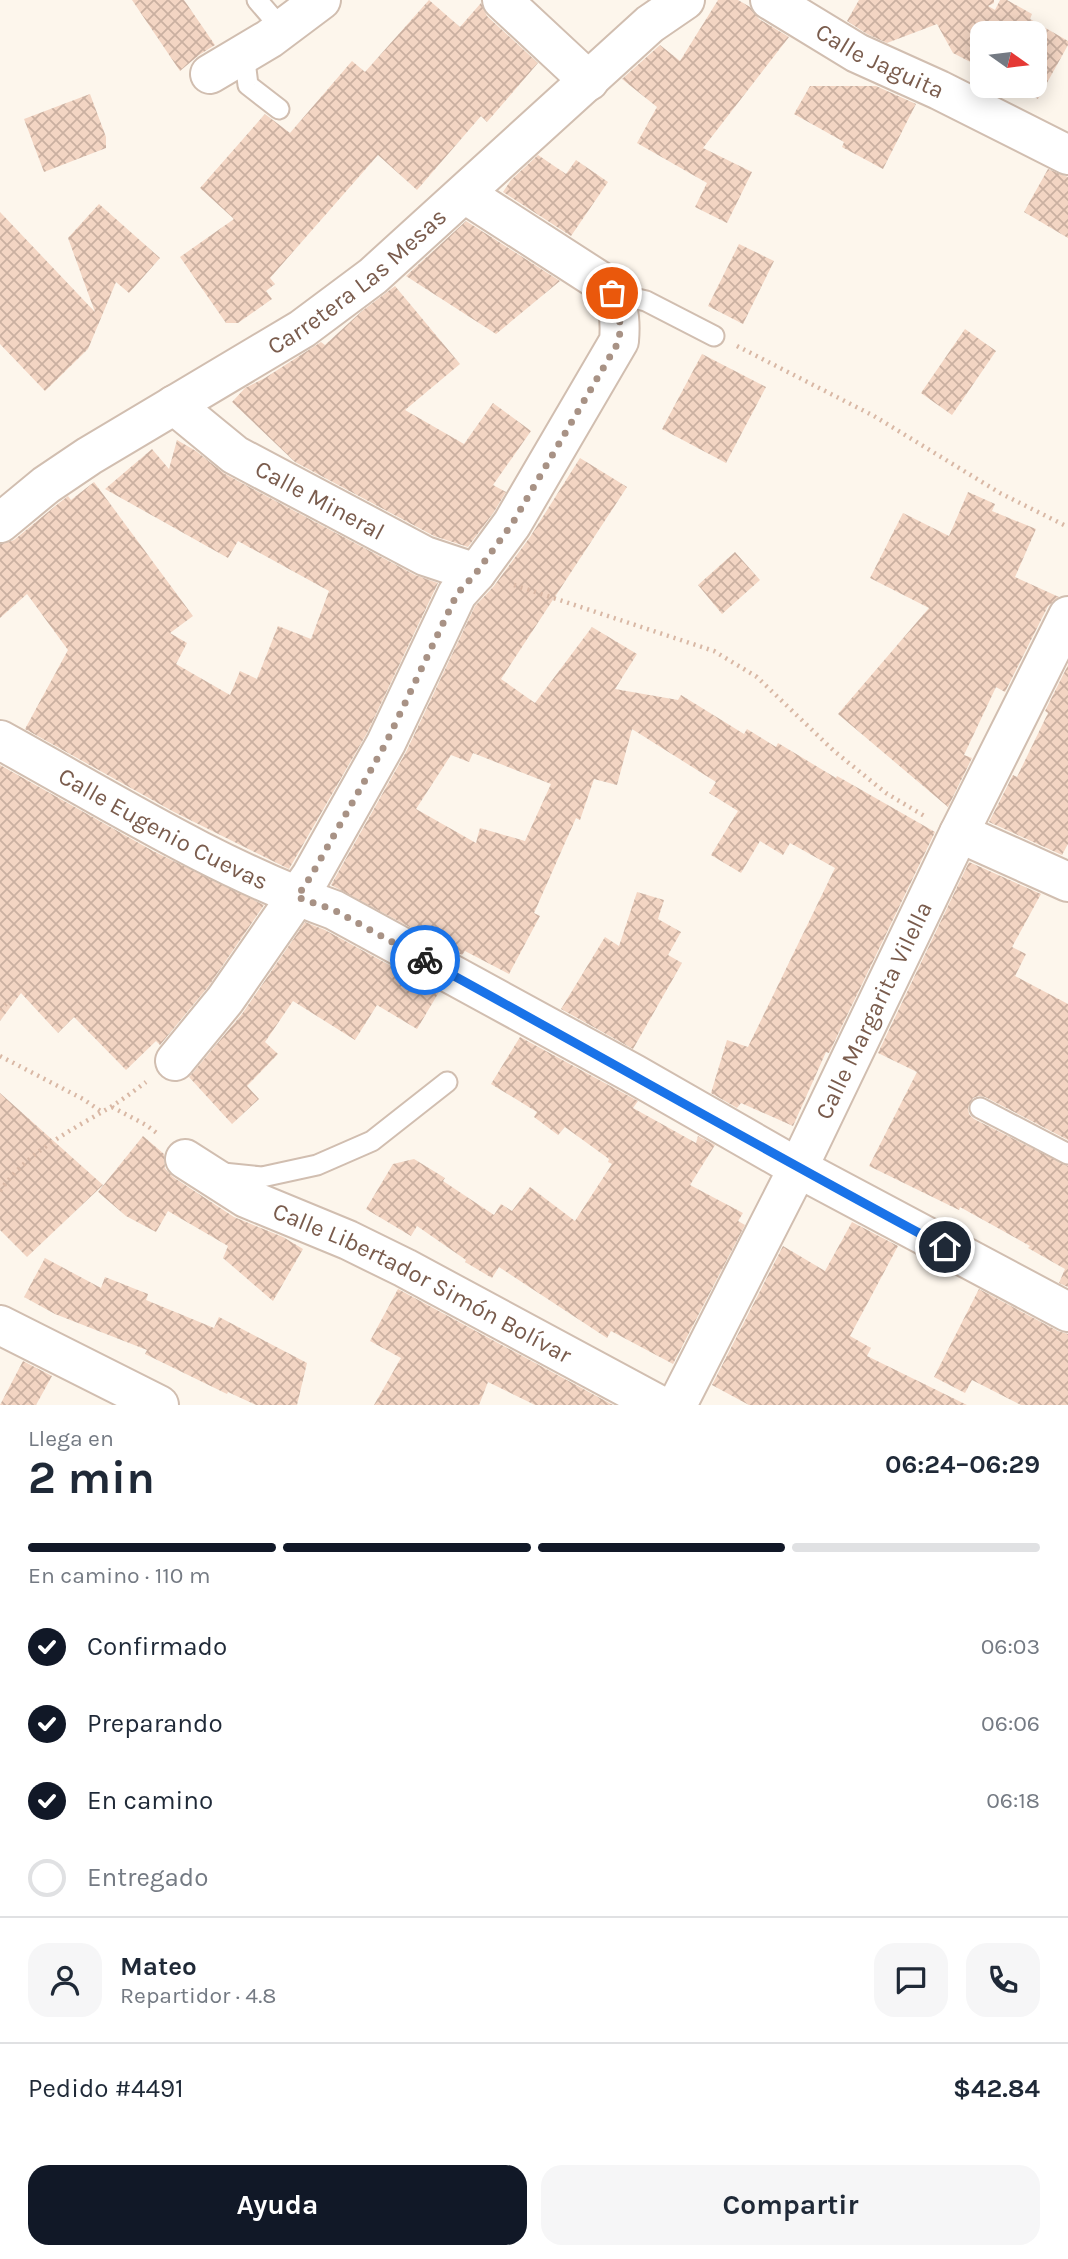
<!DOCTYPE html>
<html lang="es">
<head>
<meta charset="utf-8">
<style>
  :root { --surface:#fff; --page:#f6f6f7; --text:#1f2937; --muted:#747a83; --line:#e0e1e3; --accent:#111827 }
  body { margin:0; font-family:Karla,sans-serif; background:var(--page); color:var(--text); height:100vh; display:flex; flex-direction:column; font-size:26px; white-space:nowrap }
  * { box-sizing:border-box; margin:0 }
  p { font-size:23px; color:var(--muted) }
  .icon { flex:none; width:38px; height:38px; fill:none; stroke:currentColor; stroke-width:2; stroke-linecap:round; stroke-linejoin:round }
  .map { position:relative; height:1405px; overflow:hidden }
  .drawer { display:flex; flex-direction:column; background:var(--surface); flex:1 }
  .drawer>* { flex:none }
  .needle { width:46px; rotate:104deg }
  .controls { position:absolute; left:970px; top:21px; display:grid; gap:14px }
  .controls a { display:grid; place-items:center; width:77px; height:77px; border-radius:14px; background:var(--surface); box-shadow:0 4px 18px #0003; font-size:35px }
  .pin { position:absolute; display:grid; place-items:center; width:60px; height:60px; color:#fff; margin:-30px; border:4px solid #fff; border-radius:50%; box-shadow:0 2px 7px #0007 }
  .courier { position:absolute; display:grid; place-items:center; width:70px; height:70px; margin:-35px; border:5px solid #1a73e8; border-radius:50%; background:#fff; color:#222; box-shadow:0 2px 9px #0007 }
  .summary em { font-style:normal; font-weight:700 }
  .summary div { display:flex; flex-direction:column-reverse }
  .summary { display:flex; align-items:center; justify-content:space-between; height:119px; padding:0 28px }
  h1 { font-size:46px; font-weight:700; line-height:52px }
  .bar { display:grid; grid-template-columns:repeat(4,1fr); gap:10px 7px; align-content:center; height:84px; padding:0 28px }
  .bar i { height:9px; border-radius:5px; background:var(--line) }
  .bar .selected { background:var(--accent) }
  .bar p { grid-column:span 4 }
  .line { display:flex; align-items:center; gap:18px; padding:0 28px; border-top:2px solid var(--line) }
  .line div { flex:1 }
  .round { display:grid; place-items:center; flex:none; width:74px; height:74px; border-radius:21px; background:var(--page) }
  ol { padding:0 28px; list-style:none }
  li { display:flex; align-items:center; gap:21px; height:77px }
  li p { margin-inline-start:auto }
  li .icon { padding:7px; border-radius:50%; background:var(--accent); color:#fff; stroke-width:4 }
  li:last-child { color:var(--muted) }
  li i { width:38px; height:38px; border:4px solid var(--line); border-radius:50% }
  .button { display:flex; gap:14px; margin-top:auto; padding:14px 28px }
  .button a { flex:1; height:80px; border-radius:21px; background:var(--accent); color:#fff; font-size:28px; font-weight:700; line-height:80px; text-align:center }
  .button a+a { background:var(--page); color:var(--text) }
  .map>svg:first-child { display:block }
  .building { fill:url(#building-cross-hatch); fill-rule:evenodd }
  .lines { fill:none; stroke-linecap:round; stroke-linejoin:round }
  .service-casing { stroke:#d1beb0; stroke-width:23 }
  .minor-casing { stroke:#d1beb0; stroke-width:42 }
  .tertiary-casing { stroke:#d1beb0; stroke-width:42 }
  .path { stroke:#d9b8a5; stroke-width:4.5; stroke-dasharray:2 5; stroke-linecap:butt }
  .service { stroke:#fff; stroke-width:19 }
  .minor { stroke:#fff; stroke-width:38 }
  .tertiary { stroke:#fff; stroke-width:38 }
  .done { stroke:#a89285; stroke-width:7; stroke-dasharray:0 12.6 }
  .route { stroke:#1a73e8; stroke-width:9 }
  .labels { text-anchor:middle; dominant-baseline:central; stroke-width:5; stroke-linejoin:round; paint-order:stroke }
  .street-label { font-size:24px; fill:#7a5c4d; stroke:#fffaf3 }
</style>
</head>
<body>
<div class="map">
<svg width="1068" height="1405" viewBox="0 0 1068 1405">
  <defs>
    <pattern id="building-cross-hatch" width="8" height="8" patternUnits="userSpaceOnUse" patternTransform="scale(1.75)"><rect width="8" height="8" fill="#f3d5c3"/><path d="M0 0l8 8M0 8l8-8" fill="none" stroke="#cab0a1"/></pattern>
  </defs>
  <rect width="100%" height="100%" fill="#fdf6ec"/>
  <!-- building -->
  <path class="building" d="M 132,0 L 184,0 L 215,45 L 199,55 L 180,71 Z
    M 429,0 L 460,27 L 481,3 L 487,16 L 538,63 L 487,122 L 481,116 L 417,190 L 378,155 L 270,278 L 275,284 L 266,291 L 272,299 L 238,323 L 226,323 L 180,257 L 234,219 L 200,188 L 265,114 L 290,133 L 352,61 L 365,72 Z
    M 718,0 L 738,0 L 750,7 L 759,19 L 789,37 L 703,148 L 752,172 L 727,223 L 695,207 L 707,183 L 637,143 L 657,107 L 622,79 L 660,45 L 680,61 Z
    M 859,0 L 994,0 L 994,3 L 988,6 L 995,10 L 1000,0 L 1007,0 L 1032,14 L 1030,19 L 1068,41 L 1068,45 L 1038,99 L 1014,86 L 1034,86 L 1034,33 L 982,33 L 982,68 L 953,53 L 937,24 L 887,43 L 867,34 L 847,21 Z
    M 810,86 L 876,86 L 916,104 L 883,169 L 842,147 L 844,142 L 794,114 Z
    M 90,94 L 106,137 L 106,148 L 44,172 L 24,119 Z
    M 538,155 L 566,174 L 576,160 L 608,182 L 571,236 L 503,192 L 511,180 Z
    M 1048,169 L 1068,177 L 1068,238 L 1024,212 Z
    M 99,204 L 160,258 L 129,293 L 116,282 L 88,349 L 45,391 L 0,344 L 0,212 L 95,312 L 68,238 Z
    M 466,221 L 560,281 L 496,334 L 406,276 Z
    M 739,244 L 774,261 L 743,324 L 708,306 Z
    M 395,286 L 460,364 L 405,410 L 464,444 L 493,403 L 531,431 L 493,485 L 506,492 L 494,512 L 468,547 L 434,536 L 295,462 L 232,402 L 245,388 L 265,378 L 321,342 L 325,345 L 362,311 Z
    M 965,329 L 996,351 L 952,415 L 921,393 Z
    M 702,354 L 766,387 L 726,463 L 662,429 Z
    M 177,440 L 196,451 L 225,474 L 415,575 L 438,583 L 367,733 L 289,869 L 174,812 L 25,729 L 68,650 L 27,594 L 0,618 L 0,544 L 14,540 L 59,503 L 68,496 L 71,500 L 94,482 L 193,616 L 170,633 L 187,643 L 176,664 L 230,695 L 240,671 L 257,679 L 278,626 L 311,639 L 329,591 L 238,541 L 228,558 L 105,489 L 152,449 L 169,469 Z
    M 580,458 L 627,487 L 501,679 L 535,703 L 592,627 L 637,654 L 615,689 L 678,700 L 681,695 L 744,734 L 747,729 L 776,747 L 778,743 L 836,778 L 837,776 L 935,832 L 829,1053 L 826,1052 L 793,1126 L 741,1103 L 737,1108 L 711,1093 L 727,1040 L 748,1047 L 835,868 L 790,843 L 783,855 L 760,841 L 741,873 L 711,855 L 738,811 L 709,793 L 716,782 L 632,729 L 617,785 L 594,779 L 580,820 L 576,818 L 534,913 L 540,916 L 509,974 L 465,951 L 462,955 L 331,885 L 406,752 L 475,606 L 494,586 L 530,537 ZM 473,753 L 551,784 L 525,841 L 480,828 L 476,843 L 416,809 L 451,755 L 469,762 Z
    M 968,492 L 995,504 L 992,511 L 1036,529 L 1015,577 L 1059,597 L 1048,606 L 1005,692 L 996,687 L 964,755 L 972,758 L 948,807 L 838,714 L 929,608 L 870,578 L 903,513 L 949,536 Z
    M 735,552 L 760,580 L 722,614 L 698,585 Z
    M 1068,665 L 1068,844 L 1062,855 L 989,822 L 1013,775 L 1017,777 L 1048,713 L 1045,711 Z
    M 0,765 L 153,851 L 264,905 L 208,987 L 160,1045 L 156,1041 L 126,1070 L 74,1017 L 58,1033 L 21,993 L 0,1021 Z
    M 969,862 L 1041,894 L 1012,947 L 1026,954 L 1015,976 L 1068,1004 L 1068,1140 L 985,1097 L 979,1096 L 973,1098 L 968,1108 L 969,1114 L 974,1119 L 1068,1166 L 1068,1287 L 1059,1283 L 1065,1269 L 1028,1248 L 1030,1246 L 960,1207 L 959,1210 L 869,1166 L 917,1072 L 878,1053 Z
    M 637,892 L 664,900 L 658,919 L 681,932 L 668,955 L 682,963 L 633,1049 L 561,1009 L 605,937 L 619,946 Z
    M 305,922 L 325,930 L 439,992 L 417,1029 L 377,1005 L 355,1040 L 293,1001 L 265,1042 L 278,1054 L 247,1086 L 259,1099 L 232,1124 L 189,1077 L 242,1014 Z
    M 520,1037 L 638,1101 L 633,1108 L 696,1143 L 698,1136 L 715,1145 L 690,1185 L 743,1213 L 738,1221 L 745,1225 L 673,1364 L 611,1331 L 607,1338 L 499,1267 L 492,1278 L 465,1262 L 466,1260 L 417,1226 L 411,1236 L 366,1209 L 393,1164 L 414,1159 L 445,1178 L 443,1181 L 494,1215 L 501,1204 L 512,1211 L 530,1187 L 575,1221 L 612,1164 L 608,1162 L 609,1159 L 565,1127 L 558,1135 L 534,1117 L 537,1112 L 491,1084 Z
    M 0,1093 L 103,1185 L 27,1257 L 0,1230 Z
    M 143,1136 L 164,1154 L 165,1168 L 173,1177 L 234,1217 L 283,1237 L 303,1249 L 273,1301 L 223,1258 L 228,1246 L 168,1211 L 156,1232 L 126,1216 L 98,1192 Z
    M 852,1222 L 898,1246 L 850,1336 L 871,1348 L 867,1356 L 967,1405 L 749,1405 L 712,1385 L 783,1246 L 825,1271 Z
    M 45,1258 L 101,1288 L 105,1277 L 148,1294 L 146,1300 L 214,1328 L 219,1317 L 307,1363 L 297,1405 L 256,1405 L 228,1392 L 227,1394 L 145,1354 L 147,1350 L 55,1314 L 24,1297 Z
    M 398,1289 L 613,1405 L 535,1405 L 488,1382 L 479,1405 L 374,1405 L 401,1358 L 370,1341 Z
    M 979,1289 L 1058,1331 L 1068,1334 L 1068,1405 L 1021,1405 L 972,1380 L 965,1393 L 934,1377 Z
    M 23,1361 L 52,1376 L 36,1405 L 0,1405 Z"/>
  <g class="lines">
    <defs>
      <path id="service" d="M 257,0 L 282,29
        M 244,53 L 248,85 L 279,109
        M 612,293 L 646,301 L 714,336
        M 980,1108 L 1068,1154
        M 223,1173 L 262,1177 L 317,1165 L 372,1141 L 447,1082"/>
      <g id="minor">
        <path d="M 502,0 L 589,81"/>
        <path id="s1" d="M 770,0 L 857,53 L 939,90 L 1068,155"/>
        <path d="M 210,74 L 269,39 L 321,0"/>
        <path id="s2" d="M 174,405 L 235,455 L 425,556 L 476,573"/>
        <path id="s3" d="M 0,740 C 109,800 216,868 334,910 L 634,1074 L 798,1168 L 1068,1312"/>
        <path d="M 959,833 L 1068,882"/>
        <path d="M 175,1061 L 225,1000 L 311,876 L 386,743 L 457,594 L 476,573 L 512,524 L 619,341 C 621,318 619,301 603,283 L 465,194"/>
        <path id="s4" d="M 185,1159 L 246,1198 L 348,1240 L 405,1268 L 659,1405"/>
        <path d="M 0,1325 L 159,1405"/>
        <path id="s5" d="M 677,1405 L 798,1168 L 959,833 L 1068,616"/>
      </g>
      <g id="tertiary">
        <path id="s6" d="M 0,523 L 46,485 L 89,456 L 302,329 L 373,276 L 650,24 L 685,0"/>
      </g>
    </defs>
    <!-- service casing -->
    <use href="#service" class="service-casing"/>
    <!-- minor casing -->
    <use href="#minor" class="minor-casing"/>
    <!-- tertiary casing -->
    <use href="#tertiary" class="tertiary-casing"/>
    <!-- path -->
    <path class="path" d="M 737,346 L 874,416 L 1000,493 L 1068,527
      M 514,585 L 714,651 L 757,677 L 834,751 L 886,793 L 926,817
      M 0,1010 L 6,1004
      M 0,1056 L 83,1099 L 102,1112
      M 112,1107 L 146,1125 L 158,1134
      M 0,1191 C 26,1153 71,1130 109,1108 C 122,1100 134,1091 146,1082"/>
    <!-- service -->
    <use href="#service" class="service"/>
    <!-- minor -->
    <use href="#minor" class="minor"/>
    <!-- tertiary -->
    <use href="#tertiary" class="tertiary"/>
  </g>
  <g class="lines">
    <!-- done -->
    <path class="done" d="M 425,960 L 334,910 L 297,897 L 311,876 L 386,743 L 457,594 L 476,573 L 512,524 L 619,341 C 621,323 620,310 612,293"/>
    <!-- route -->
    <path class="route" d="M 425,960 C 599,1055 771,1154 945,1247"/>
  </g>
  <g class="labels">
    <!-- street labels -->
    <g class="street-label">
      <text stroke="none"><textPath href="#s1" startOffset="126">Calle Jaguita</textPath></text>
      <text stroke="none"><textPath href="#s6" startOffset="432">Carretera Las Mesas</textPath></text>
      <text stroke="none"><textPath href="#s2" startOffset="175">Calle Mineral</textPath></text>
      <text stroke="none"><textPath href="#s3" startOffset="186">Calle Eugenio Cuevas</textPath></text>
      <text stroke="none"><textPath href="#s5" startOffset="441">Calle Margarita Vilella</textPath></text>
      <text stroke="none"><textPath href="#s4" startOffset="268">Calle Libertador Simón Bolívar</textPath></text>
    </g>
  </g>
</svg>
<div class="controls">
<a><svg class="needle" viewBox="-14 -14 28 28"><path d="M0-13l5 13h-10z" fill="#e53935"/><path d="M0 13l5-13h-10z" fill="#747a83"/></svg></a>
</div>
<div class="pin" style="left:612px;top:293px;background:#ea580c"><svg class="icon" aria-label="bag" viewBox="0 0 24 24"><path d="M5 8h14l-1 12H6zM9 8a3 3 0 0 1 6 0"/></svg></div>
<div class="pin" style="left:945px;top:1247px;background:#1f2937"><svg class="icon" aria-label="home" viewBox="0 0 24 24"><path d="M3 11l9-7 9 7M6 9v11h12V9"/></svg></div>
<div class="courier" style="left:425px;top:960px"><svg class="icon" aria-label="bike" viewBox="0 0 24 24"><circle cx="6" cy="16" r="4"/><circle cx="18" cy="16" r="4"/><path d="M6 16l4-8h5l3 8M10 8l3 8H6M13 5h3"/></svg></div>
</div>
<section class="drawer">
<div class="summary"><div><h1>2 min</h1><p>Llega en</p></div><em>06:24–06:29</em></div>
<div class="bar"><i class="selected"></i><i class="selected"></i><i class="selected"></i><i></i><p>En camino · 110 m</p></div>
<ol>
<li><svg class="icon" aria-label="check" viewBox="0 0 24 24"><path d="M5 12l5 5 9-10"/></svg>Confirmado<p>06:03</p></li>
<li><svg class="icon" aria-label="check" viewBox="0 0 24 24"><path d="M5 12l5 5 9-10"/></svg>Preparando<p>06:06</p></li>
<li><svg class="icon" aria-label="check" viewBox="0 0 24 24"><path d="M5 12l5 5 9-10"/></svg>En camino<p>06:18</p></li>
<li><i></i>Entregado</li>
</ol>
<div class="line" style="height:126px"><a class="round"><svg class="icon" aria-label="person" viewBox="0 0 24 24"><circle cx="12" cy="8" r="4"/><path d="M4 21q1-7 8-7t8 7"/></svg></a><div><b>Mateo</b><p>Repartidor · 4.8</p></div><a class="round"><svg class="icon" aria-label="chat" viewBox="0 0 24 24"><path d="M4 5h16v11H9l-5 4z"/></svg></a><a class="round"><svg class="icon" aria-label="phone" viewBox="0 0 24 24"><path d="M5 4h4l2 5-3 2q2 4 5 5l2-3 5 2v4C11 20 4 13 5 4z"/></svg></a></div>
<div class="line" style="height:91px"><div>Pedido #4491</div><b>$42.84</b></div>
<div class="button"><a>Ayuda</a><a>Compartir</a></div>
</section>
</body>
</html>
